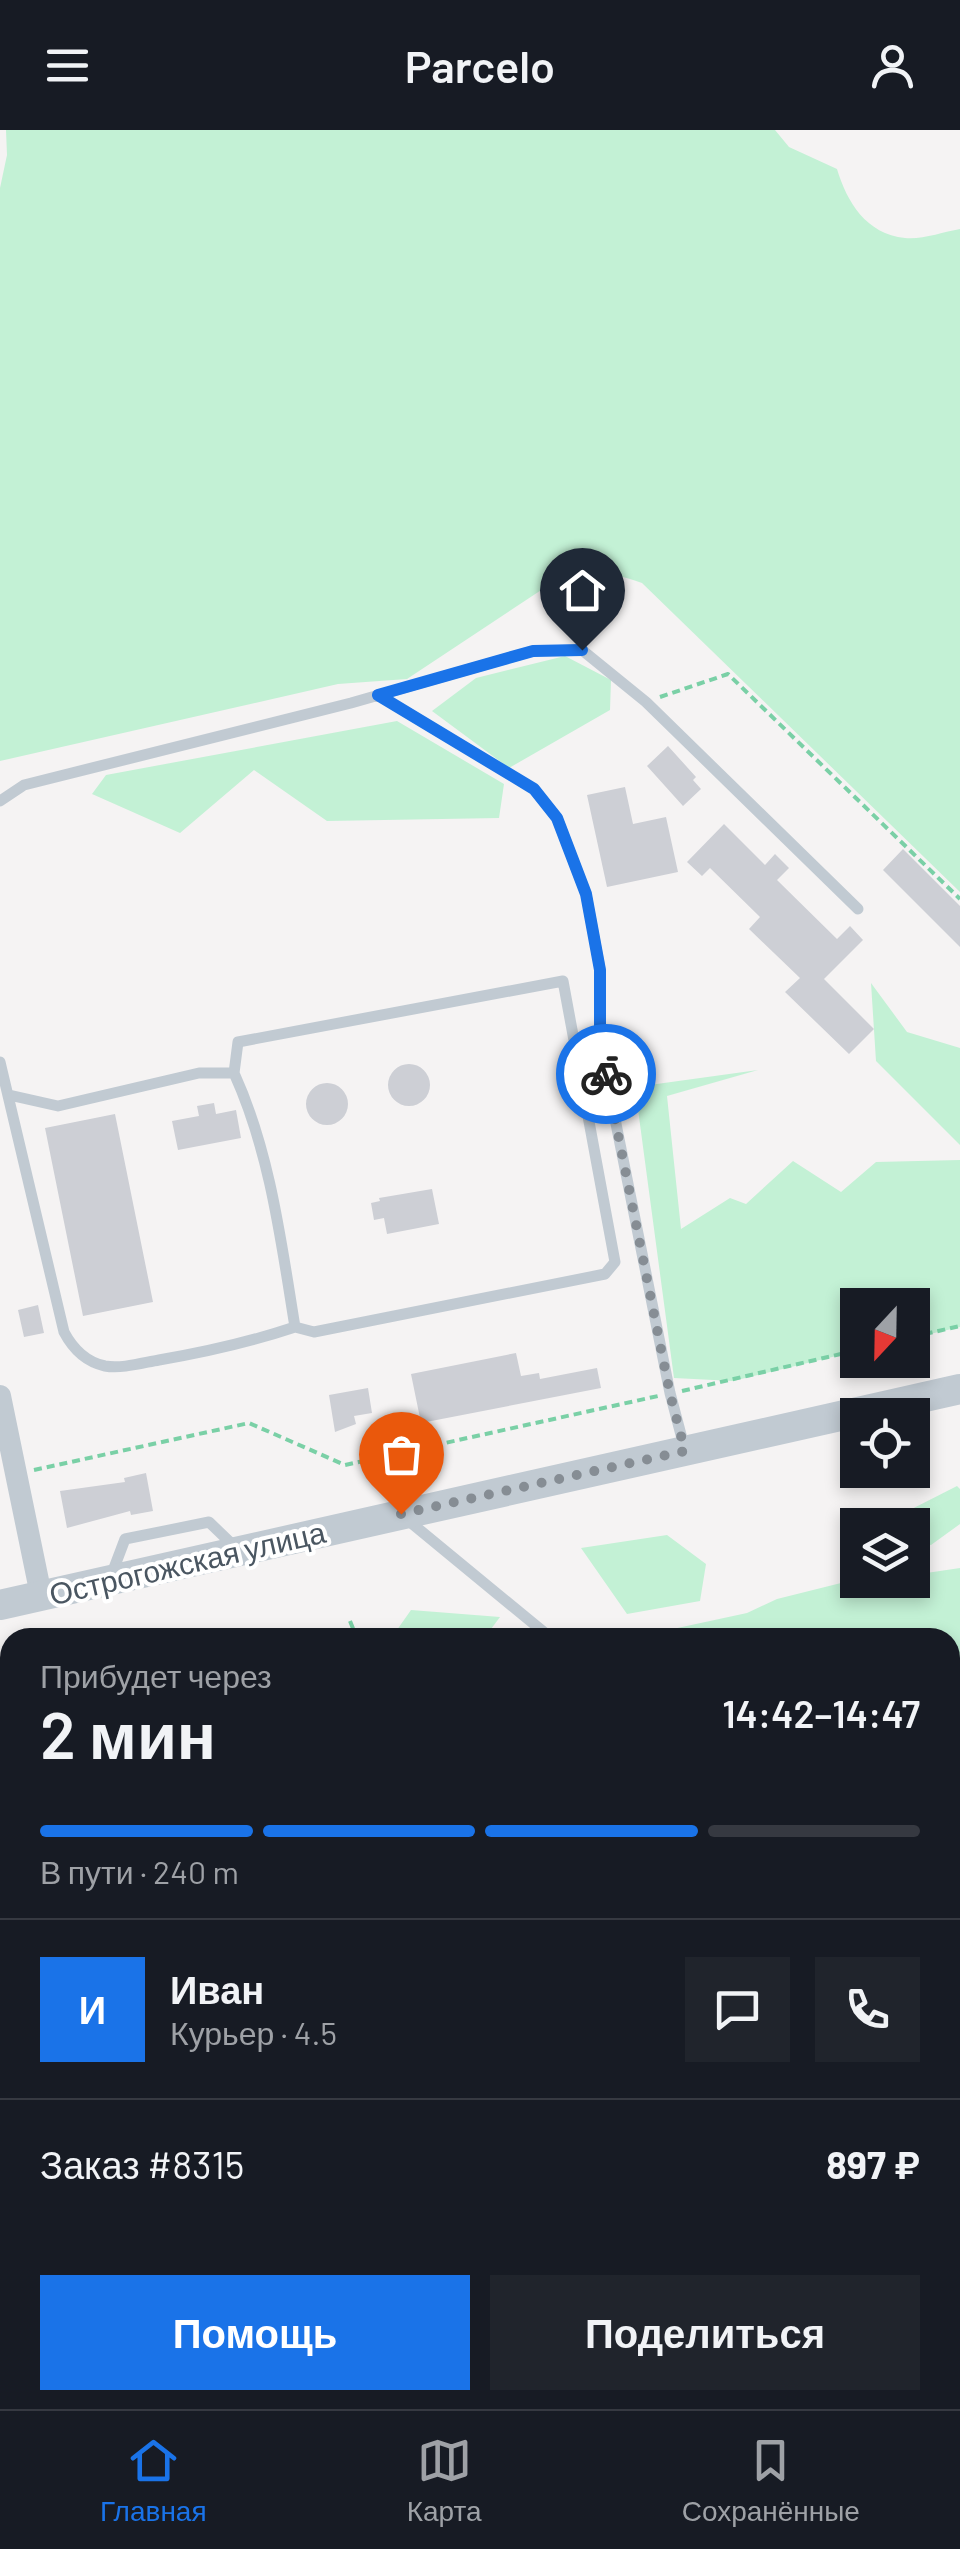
<!DOCTYPE html>
<html lang="ru">
<head>
<meta charset="utf-8">
<style>
  :root { --surface:#171b24; --page:#20242c; --text:#f1f3f6; --muted:#9ea1a6; --line:#363941; --accent:#1a73e8 }
  body { margin:0; font-family:Barlow,sans-serif; background:var(--page); color:var(--text); height:100vh; display:flex; flex-direction:column; font-size:38px; white-space:nowrap }
  * { box-sizing:border-box; margin:0 }
  p { font-size:32px; color:var(--muted) }
  .icon { flex:none; width:55px; height:55px; fill:none; stroke:currentColor; stroke-width:2; stroke-linecap:round; stroke-linejoin:round }
  .map { position:relative; flex:1; overflow:hidden }
  .panel { position:absolute; left:0px; top:1498px; width:960px; height:782px; display:flex; flex-direction:column; background:var(--surface); border-radius:30px 30px 0 0; box-shadow:0 5px 15px #0003 }
  .panel>* { flex:none }
  .needle { width:65px; rotate:202deg }
  .controls { position:absolute; left:840px; top:1158px; display:grid; gap:20px }
  .controls a { display:grid; place-items:center; width:90px; height:90px; border-radius:0px; background:var(--surface); box-shadow:0 5px 15px #0003; font-size:50px }
  .pin { position:absolute; display:grid; place-items:center; width:85px; height:85px; color:#fff; margin:-102px -42px; border-radius:50% 50% 50% 0; rotate:-45deg; box-shadow:0 0 10px #0007 }
  .pin .icon { rotate:45deg }
  .courier { position:absolute; display:grid; place-items:center; width:100px; height:100px; margin:-50px; border:8px solid #1a73e8; border-radius:50%; background:#fff; color:#222; box-shadow:0 2px 12px #0007 }
  .summary em { font-style:normal; font-weight:600 }
  .summary div { display:flex; flex-direction:column-reverse }
  .summary { display:flex; align-items:center; justify-content:space-between; height:170px; padding:0 40px }
  h1 { font-size:65px; font-weight:600; line-height:75px }
  .bar { display:grid; grid-template-columns:repeat(4,1fr); gap:15px 10px; align-content:center; height:120px; padding:0 40px }
  .bar i { height:12px; border-radius:8px; background:var(--line) }
  .bar .active { background:var(--accent) }
  .bar p { grid-column:span 4 }
  .line { display:flex; align-items:center; gap:25px; padding:0 40px; border-top:2px solid var(--line) }
  .line div { flex:1 }
  .round { display:grid; place-items:center; flex:none; width:105px; height:105px; border-radius:0px; background:var(--page) }
  .button { display:flex; gap:20px; margin-top:auto; padding:20px 40px }
  .button a { flex:1; height:115px; border-radius:0px; background:var(--accent); color:#fff; font-size:40px; font-weight:600; line-height:115px; text-align:center }
  .button a+a { background:var(--page); color:var(--text) }
  header { display:flex; justify-content:space-between; align-items:center; height:130px; padding:0 40px; background:var(--surface); font-size:45px; font-weight:600 }
  .tabs { display:flex; justify-content:space-around; align-items:center; height:140px; border-top:2px solid var(--line); background:var(--surface); font-size:28px; color:var(--muted) }
  .tabs a { display:grid; justify-items:center; gap:5px }
  .tabs .active { color:var(--accent) }
  .map>svg:first-child { display:block }
  .green { fill:#c3f1d5 }
  .building { fill:#cdcfd5 }
  .lines { fill:none; stroke-linecap:round; stroke-linejoin:round }
  .path { stroke:#7ad0a6; stroke-width:4; stroke-dasharray:8 5; stroke-linecap:butt }
  .service { stroke:#c1cad2; stroke-width:11 }
  .minor { stroke:#c1cad2; stroke-width:22 }
  .tertiary { stroke:#c1cad2; stroke-width:30 }
  .done { stroke:#868d94; stroke-width:10; stroke-dasharray:0 18 }
  .route { stroke:#1a73e8; stroke-width:12 }
  .labels { text-anchor:middle; dominant-baseline:central; stroke-width:8; stroke-linejoin:round; paint-order:stroke }
  .street-label { font-size:30px; fill:#4a5661; stroke:#fff }
</style>
</head>
<body>
<header><svg class="icon" aria-label="menu" viewBox="0 0 24 24"><path d="M4 6h16M4 12h16M4 18h16"/></svg>Parcelo<svg class="icon" aria-label="person" viewBox="0 0 24 24"><circle cx="12" cy="8" r="4"/><path d="M4 21q1-7 8-7t8 7"/></svg></header>
<div class="map">
<svg width="960" height="2279" viewBox="0 0 960 2279">
  <rect width="100%" height="100%" fill="#f5f3f3"/>
  <!-- green -->
  <path class="green" d="M 6,0 L 775,0 L 789,17 L 837,39 C 847,72 866,104 905,108 C 921,110 943,102 960,99 L 960,762 L 642,453 C 613,442 592,440 561,447 L 407,549 L 338,554 L 0,631 L 0,58 L 7,25 Z
    M 565,526 L 611,550 L 610,580 L 509,638 L 432,581 L 476,548 Z
    M 397,591 L 504,654 L 499,688 L 327,691 L 254,640 L 180,703 L 92,664 L 106,645 Z
    M 871,853 L 907,902 L 960,918 L 960,1015 L 876,931 Z
    M 758,940 L 667,966 L 681,1099 L 730,1068 L 746,1074 L 793,1031 L 841,1062 L 876,1032 L 960,1030 L 960,1197 L 913,1208 L 912,1175 L 858,1175 L 857,1221 L 733,1251 L 674,1248 L 635,957 Z
    M 957,1356 L 960,1359 L 960,1394 L 931,1415 L 913,1413 L 912,1395 L 858,1395 L 857,1406 L 851,1405 L 845,1390 L 900,1385 Z
    M 667,1405 L 706,1434 L 700,1471 L 627,1484 L 581,1418 Z
    M 960,1438 L 960,2279 L 718,2279 L 714,2270 L 950,2270 L 950,1508 L 631,1508 L 747,1483 L 777,1469 L 857,1449 L 912,1450 L 913,1445 Z
    M 411,1480 L 500,1487 L 485,1507 L 392,1507 Z
    M 374,2270 L 675,2270 L 681,2279 L 343,2279 Z"/>
  <!-- building -->
  <path class="building" d="M 668,616 L 696,647 L 693,650 L 701,659 L 683,676 L 647,636 Z
    M 625,657 L 633,694 L 666,687 L 678,742 L 607,757 L 587,665 Z
    M 724,694 L 765,735 L 775,724 L 789,738 L 777,750 L 837,809 L 850,796 L 863,810 L 824,849 L 874,899 L 849,924 L 785,862 L 800,848 L 749,799 L 760,787 L 710,738 L 702,746 L 687,732 Z
    M 903,719 L 960,776 L 960,817 L 883,740 Z
    M388 955a21 21 0 1 1 42 0a21 21 0 1 1-42 0Z
    M306 974a21 21 0 1 1 42 0a21 21 0 1 1-42 0Z
    M 214,973 L 216,984 L 236,980 L 241,1008 L 178,1020 L 172,991 L 199,986 L 197,976 Z
    M 115,984 L 153,1172 L 83,1186 L 45,998 Z
    M 432,1059 L 439,1094 L 387,1104 L 384,1088 L 374,1090 L 371,1073 L 380,1071 L 379,1068 Z
    M 38,1175 L 44,1203 L 24,1207 L 18,1180 Z
    M 516,1223 L 521,1246 L 539,1243 L 540,1249 L 597,1238 L 601,1258 L 421,1293 L 411,1244 Z
    M 368,1258 L 372,1283 L 354,1286 L 356,1294 L 335,1302 L 329,1265 Z
    M 146,1343 L 153,1381 L 131,1385 L 130,1381 L 67,1398 L 60,1361 L 125,1352 L 124,1348 Z"/>
  <g class="lines">
    <!-- path -->
    <path class="path" d="M 660,567 L 728,544 L 960,769
      M 912,1207 L 960,1196
      M 682,1261 L 858,1220
      M 34,1340 L 249,1293 L 345,1335 L 658,1266
      M 350,1491 L 357,1508
      M 1,1896 L 10,1930
      M 801,2270 L 806,2279"/>
    <!-- service -->
    <path class="service" d="M 378,565 L 534,659 L 557,688 L 586,764 L 600,839 L 600,914 L 670,1263 L 685,1320
      M 0,671 L 24,655 L 351,573 L 533,521 L 582,520 L 646,572 L 858,779
      M 0,932 L 64,1202 C 73,1219 86,1232 105,1236 C 121,1239 142,1233 159,1230 C 206,1222 250,1212 295,1197
      M 9,965 L 58,976 L 199,943 L 234,943 C 270,1022 281,1111 295,1197 L 314,1202 L 605,1144 L 615,1132 L 563,851 L 238,912 L 234,943
      M 404,1387 L 551,1508
      M 111,1446 L 125,1409 L 209,1392 L 236,1418
      M 0,1782 L 10,1780
      M 0,1881 L 10,1879
      M 950,2024 L 960,2039"/>
    <!-- minor -->
    <path class="minor" d="M 0,1266 L 41,1465
      M 0,1699 L 10,1749
      M 0,1978 L 10,1976
      M 125,2270 L 127,2279"/>
    <!-- tertiary -->
    <path class="tertiary" d="M 0,1475 L 960,1259"/>
  </g>
  <g class="lines">
    <!-- done -->
    <path class="done" d="M 401,1384 L 685,1321 L 670,1264 L 606,944"/>
    <!-- route -->
    <path class="route" d="M 582,520 L 533,521 L 378,565 L 534,659 L 557,688 L 586,764 L 600,840 L 600,914 L 606,944"/>
  </g>
  <g class="labels">
    <!-- street labels -->
    <g class="street-label">
      <text transform="translate(187 1432) rotate(-13)">Острогожская улица</text>
    </g>
  </g>
</svg>
<div class="controls">
<a><svg class="needle" viewBox="-14 -14 28 28"><path d="M0-13l5 13h-10z" fill="#e53935"/><path d="M0 13l5-13h-10z" fill="#9ea1a6"/></svg></a>
<a><svg class="icon" aria-label="locate" viewBox="0 0 24 24"><circle cx="12" cy="12" r="6"/><path d="M12 2v4M12 18v4M2 12h4M18 12h4"/></svg></a>
<a><svg class="icon" aria-label="layers" viewBox="0 0 24 24"><path d="M12 4l9 5-9 5-9-5zM3 14l9 5 9-5"/></svg></a>
</div>
<div class="pin" style="left:401px;top:1384px;background:#ea580c"><svg class="icon" aria-label="bag" viewBox="0 0 24 24"><path d="M5 8h14l-1 12H6zM9 8a3 3 0 0 1 6 0"/></svg></div>
<div class="pin" style="left:582px;top:520px;background:#1f2937"><svg class="icon" aria-label="home" viewBox="0 0 24 24"><path d="M3 11l9-7 9 7M6 9v11h12V9"/></svg></div>
<div class="courier" style="left:606px;top:944px"><svg class="icon" aria-label="bike" viewBox="0 0 24 24"><circle cx="6" cy="16" r="4"/><circle cx="18" cy="16" r="4"/><path d="M6 16l4-8h5l3 8M10 8l3 8H6M13 5h3"/></svg></div>
<section class="panel">
<div class="summary"><div><h1>2 мин</h1><p>Прибудет через</p></div><em>14:42–14:47</em></div>
<div class="bar"><i class="active"></i><i class="active"></i><i class="active"></i><i></i><p>В пути · 240 m</p></div>
<div class="line" style="height:180px"><b class="round" style="background:var(--accent);color:#fff">И</b><div><b>Иван</b><p>Курьер · 4.5</p></div><a class="round"><svg class="icon" aria-label="chat" viewBox="0 0 24 24"><path d="M4 5h16v11H9l-5 4z"/></svg></a><a class="round"><svg class="icon" aria-label="phone" viewBox="0 0 24 24"><path d="M5 4h4l2 5-3 2q2 4 5 5l2-3 5 2v4C11 20 4 13 5 4z"/></svg></a></div>
<div class="line" style="height:130px"><div>Заказ #8315</div><b>897 ₽</b></div>
<div class="button"><a>Помощь</a><a>Поделиться</a></div>
</section>
</div>
<nav class="tabs">
<a class="active"><svg class="icon" aria-label="home" viewBox="0 0 24 24"><path d="M3 11l9-7 9 7M6 9v11h12V9"/></svg>Главная</a>
<a><svg class="icon" aria-label="map" viewBox="0 0 24 24"><path d="M3 6l6-2 6 2 6-2v14l-6 2-6-2-6 2zM9 4v14M15 6v14"/></svg>Карта</a>
<a><svg class="icon" aria-label="saved" viewBox="0 0 24 24"><path d="M7 4h10v16l-5-4-5 4z"/></svg>Сохранённые</a>
</nav>
</body>
</html>
